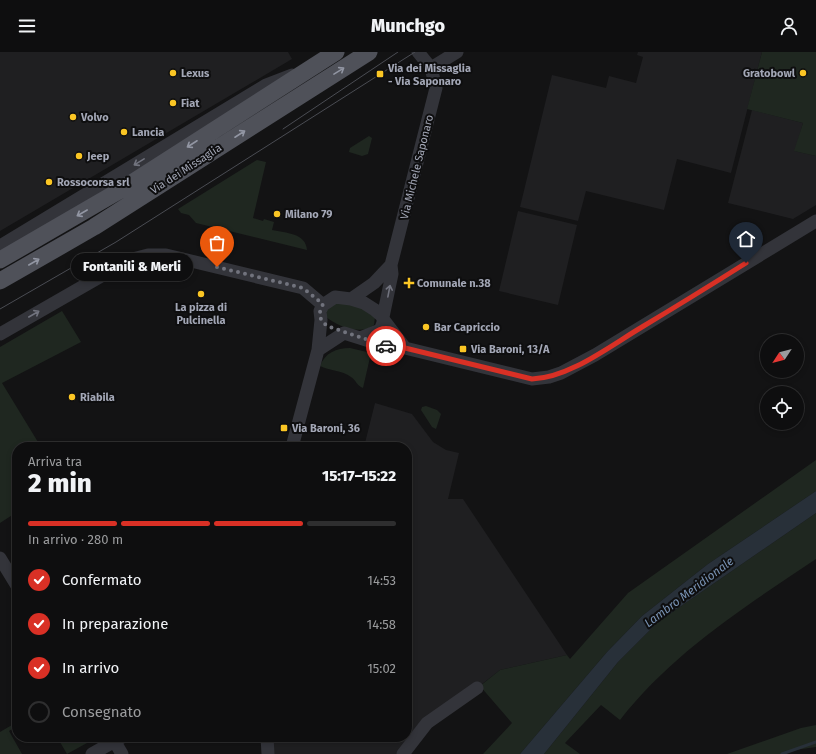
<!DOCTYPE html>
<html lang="it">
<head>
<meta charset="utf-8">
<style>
  :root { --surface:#0e0e0f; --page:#171718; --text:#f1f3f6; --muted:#9b9c9e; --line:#2e2e2f; --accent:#d93025 }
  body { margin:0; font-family:"Fira Sans",sans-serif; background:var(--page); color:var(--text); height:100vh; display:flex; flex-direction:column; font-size:15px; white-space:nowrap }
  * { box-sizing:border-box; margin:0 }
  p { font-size:13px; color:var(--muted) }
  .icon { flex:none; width:22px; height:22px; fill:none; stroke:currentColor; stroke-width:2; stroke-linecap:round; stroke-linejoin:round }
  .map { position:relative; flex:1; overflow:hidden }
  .sheet { position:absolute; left:12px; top:390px; width:400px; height:300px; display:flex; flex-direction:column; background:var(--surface); border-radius:16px; box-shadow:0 2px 6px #0003,0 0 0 1px var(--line) }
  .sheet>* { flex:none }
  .needle { width:26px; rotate:234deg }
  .buttons { position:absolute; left:760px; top:282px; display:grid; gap:8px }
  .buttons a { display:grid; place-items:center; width:44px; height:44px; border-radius:50%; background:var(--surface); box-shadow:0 2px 6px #0003,0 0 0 1px var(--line); font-size:20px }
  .pin { position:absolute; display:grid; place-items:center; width:34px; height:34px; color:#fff; margin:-41px -17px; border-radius:50% 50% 50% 0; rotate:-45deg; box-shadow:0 0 4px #0007 }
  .pin .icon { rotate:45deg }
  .courier { position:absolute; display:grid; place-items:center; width:40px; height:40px; margin:-20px; border:3px solid #d93025; border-radius:50%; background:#fff; color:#222; box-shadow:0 1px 5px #0007 }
  .bubble { position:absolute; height:28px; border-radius:14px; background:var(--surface); box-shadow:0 2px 6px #0003,0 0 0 1px var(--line); font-size:13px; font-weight:800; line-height:28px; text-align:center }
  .headline em { font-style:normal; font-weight:800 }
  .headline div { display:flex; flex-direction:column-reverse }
  .headline { display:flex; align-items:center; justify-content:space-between; height:68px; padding:0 16px }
  h1 { font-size:26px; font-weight:800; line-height:30px }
  .bar { display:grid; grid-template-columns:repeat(4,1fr); gap:6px 4px; align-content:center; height:48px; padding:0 16px }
  .bar i { height:5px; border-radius:3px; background:var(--line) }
  .bar .selected { background:var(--accent) }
  .bar p { grid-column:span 4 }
  ol { padding:0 16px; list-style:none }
  li { display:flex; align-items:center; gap:12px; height:44px }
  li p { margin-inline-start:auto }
  li .icon { padding:4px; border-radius:50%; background:var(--accent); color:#fff; stroke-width:4 }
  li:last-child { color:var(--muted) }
  li i { width:22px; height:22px; border:2px solid var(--line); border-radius:50% }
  header { display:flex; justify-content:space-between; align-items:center; height:52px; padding:0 16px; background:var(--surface); font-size:18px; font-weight:800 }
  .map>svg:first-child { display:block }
  .built { fill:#1f1f21 }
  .green { fill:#1f2720 }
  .water { fill:#283039 }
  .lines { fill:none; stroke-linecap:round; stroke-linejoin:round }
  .stream { stroke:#283039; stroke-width:3 }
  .minor { stroke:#33343a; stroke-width:13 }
  .major { stroke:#4f5159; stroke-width:17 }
  .tram { stroke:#4a4c53; stroke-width:1 }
  .oneway { stroke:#9296a3 }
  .oneway2 { stroke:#71737e }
  .done { stroke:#71737d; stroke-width:4; stroke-dasharray:0 7.2 }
  .route { stroke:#d93025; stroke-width:5 }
  .poi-dot { fill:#fbc624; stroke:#0e0e0f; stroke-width:1.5 }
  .labels { text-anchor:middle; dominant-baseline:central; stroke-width:4; stroke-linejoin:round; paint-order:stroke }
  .poi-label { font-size:11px; font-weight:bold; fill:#a3a7b6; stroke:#0e0e0f; text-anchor:start }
  .street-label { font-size:11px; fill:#a3a7b6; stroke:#0e0e0f }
  .water-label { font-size:12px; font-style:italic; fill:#7892b3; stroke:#0e0e0f }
</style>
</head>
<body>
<header><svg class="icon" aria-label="menu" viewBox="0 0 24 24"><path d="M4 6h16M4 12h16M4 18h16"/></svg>Munchgo<svg class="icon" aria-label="person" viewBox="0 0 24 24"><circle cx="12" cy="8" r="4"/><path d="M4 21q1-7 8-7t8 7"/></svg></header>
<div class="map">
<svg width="816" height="702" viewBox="0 0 816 702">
  <rect width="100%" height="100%" fill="#131314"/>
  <!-- built -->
  <path class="built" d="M 0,0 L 288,0 L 292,7 L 0,179 Z
    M 638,0 L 762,0 L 731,121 L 677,107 L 664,158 L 586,139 L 578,169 L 520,155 L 552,23 L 606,36 L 609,24 L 636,31 L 643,5 L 637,3 Z
    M 752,58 L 803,71 L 795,99 L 816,104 L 816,153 L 793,167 L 728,151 Z
    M 518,159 L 577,173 L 558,253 L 499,239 Z
    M 375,351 L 412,362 L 433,390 L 446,398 L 459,401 L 448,447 L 463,447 L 567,603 L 500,618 L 459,650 L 403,702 L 268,702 L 267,685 L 407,685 L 407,395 L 364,395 Z"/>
  <!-- green -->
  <path class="green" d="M 762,0 L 816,0 L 816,104 L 794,99 L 803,71 L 747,57 Z
    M 369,84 L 372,86 L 368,102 L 362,104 L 349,100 L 350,96 Z
    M 257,108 L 266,110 L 253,166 L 263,169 L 264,167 L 274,170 L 272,178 C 286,181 306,181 307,198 L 196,171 L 189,163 L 181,161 L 178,157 Z
    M 328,251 L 354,251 L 375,265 L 374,273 C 361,284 337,274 326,265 Z
    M 62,259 L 81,290 L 2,331 L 41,395 L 17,395 L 17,412 L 15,413 L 17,417 L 17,460 L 0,471 L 0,295 Z
    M 350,296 L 371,301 L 363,336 C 357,334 356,328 351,325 C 342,318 329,319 320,314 C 325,301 336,296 350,296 Z
    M 426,354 L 437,358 L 441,362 L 436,377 L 432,375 L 421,358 L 422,355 Z
    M 816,408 L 816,439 L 708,512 L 642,564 L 607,600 L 520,702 L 483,702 L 512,671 L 480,634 L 500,618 L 567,603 L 570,607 L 628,541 Z
    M 816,461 L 816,507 C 746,554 673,600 620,668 L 601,653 L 565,691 L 580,702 L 544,702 L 618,610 L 658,570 Z
    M 17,670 L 17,674 L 9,679 L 22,702 L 0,702 L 0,680 Z
    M 816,673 L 816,695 L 795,698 L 782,702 L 727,702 L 801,676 Z
    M 57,685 L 95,685 L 96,686 L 67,702 Z"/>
  <!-- water -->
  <path class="water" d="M 816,439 L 816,461 L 658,570 L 618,610 L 544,702 L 520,702 L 607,600 L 642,564 L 708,512 Z"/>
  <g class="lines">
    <!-- stream -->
    <path class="stream" d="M 782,702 L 816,690"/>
    <!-- minor -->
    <path class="minor" d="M 431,16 L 457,0
      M 0,194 L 266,33 L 292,23
      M 351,247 L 374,231 L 391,213
      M 383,265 L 392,222 L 391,213 L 436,36 L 431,16 L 418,0
      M 383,267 L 405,296
      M 0,282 L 129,208 L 148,203 L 166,203 L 303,236 L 323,253
      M 318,298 L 344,281 L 382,293 L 405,296 L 532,327 L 549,325 L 561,321 L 595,303 L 816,169
      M 292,395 L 318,298 L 321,268 L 320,259 L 323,253 L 335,245 L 351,247 L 364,251 L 375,258 L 383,265 L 383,271 L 380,278 L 360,286
      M 0,506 L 17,534
      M 112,685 L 122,702
      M 267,685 L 268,702
      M 92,702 L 122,685
      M 403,702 L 427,671 L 477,636"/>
    <!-- major -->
    <path class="major" d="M 0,208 L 124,136 L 336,0
      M 0,229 L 94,175 L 369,0"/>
    <!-- tram -->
    <path class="tram" d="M 283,77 L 398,0
      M 0,257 L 116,190 L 415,0"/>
  </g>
  <!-- one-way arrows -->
  <defs><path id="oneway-shaft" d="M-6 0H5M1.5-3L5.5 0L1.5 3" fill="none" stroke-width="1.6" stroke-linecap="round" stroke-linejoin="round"/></defs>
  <g class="oneway">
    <use href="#oneway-shaft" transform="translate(339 19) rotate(-32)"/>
    <use href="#oneway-shaft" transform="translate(240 82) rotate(-33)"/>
    <use href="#oneway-shaft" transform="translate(192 92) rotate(147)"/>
    <use href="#oneway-shaft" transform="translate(82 161) rotate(150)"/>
    <use href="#oneway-shaft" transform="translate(34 210) rotate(-30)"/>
  </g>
  <g class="oneway2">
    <use href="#oneway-shaft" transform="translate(139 110) rotate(149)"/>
    <use href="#oneway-shaft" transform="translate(389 239) rotate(-79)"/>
    <use href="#oneway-shaft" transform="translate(34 262) rotate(-30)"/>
  </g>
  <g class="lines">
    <!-- done -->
    <path class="done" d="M 217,215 L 303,236 L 323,252 L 320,259 L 321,268 L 327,274 L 386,294"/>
    <!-- route -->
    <path class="route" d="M 386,294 L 405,296 L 532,327 C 569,326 610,294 642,275 C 677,254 711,233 746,211"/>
  </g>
  <!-- markers -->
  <g class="poi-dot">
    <circle cx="173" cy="21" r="4"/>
    <circle cx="803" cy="21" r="4"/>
    <rect x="376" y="18" width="8" height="8" rx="2"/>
    <circle cx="173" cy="51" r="4"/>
    <circle cx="73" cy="65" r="4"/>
    <circle cx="124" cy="80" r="4"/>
    <circle cx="79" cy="104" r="4"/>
    <circle cx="49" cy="130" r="4"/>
    <circle cx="277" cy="162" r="4"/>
    <path d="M407 225h4v4h4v4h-4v4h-4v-4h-4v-4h4z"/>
    <circle cx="201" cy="242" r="4"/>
    <circle cx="426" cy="275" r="4"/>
    <rect x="459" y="293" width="8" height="8" rx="2"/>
    <circle cx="72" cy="345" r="4"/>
    <rect x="280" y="372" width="8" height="8" rx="2"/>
  </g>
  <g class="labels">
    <!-- poi labels -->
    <g class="poi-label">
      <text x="388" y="16">Via dei Missaglia<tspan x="388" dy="13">- Via Saponaro</tspan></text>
      <text x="181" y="21">Lexus</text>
      <text x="795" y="21" text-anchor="end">Gratobowl</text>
      <text x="181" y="51">Fiat</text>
      <text x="81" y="65">Volvo</text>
      <text x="132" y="80">Lancia</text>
      <text x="87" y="104">Jeep</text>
      <text x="57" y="130">Rossocorsa srl</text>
      <text x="285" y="162">Milano 79</text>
      <text x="417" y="231">Comunale n.38</text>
      <text x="201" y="255" text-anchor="middle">La pizza di<tspan x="201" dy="13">Pulcinella</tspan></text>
      <text x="434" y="275">Bar Capriccio</text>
      <text x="471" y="297">Via Baroni, 13/A</text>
      <text x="80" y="345">Riabila</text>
      <text x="292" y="376">Via Baroni, 36</text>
    </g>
    <!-- street labels -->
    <g class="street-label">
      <text transform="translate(417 115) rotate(-76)">Via Michele Saponaro</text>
      <text transform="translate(186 117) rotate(-33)">Via dei Missaglia</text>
    </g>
    <!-- water labels -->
    <g class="water-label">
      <text transform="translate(689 540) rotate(-37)">Lambro Meridionale</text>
    </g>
  </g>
</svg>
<div class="buttons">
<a><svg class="needle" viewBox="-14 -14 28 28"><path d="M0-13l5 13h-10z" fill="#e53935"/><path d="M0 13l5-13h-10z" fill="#9b9c9e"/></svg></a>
<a><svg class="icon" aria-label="locate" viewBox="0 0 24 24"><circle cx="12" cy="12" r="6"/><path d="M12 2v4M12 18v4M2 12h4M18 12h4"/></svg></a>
</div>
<div class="pin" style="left:217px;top:215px;background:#ea580c"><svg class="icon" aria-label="bag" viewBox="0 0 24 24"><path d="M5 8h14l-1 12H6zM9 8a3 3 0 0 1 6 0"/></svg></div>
<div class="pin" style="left:746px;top:211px;background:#1f2937"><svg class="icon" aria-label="home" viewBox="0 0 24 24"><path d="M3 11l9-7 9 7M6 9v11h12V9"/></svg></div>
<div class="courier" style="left:386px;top:294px"><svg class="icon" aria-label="car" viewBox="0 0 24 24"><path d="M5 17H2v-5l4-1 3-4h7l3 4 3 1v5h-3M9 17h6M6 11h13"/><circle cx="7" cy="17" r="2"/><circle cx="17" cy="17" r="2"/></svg></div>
<div class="bubble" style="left:71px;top:201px;width:122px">Fontanili &amp; Merli</div>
<section class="sheet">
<div class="headline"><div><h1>2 min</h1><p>Arriva tra</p></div><em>15:17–15:22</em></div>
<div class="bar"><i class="selected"></i><i class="selected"></i><i class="selected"></i><i></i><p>In arrivo · 280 m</p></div>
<ol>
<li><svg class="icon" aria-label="check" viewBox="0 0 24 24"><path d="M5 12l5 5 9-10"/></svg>Confermato<p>14:53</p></li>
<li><svg class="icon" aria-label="check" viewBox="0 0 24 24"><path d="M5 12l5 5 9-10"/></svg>In preparazione<p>14:58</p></li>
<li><svg class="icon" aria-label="check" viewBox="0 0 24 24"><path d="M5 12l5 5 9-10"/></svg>In arrivo<p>15:02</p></li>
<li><i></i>Consegnato</li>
</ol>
</section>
</div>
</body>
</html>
